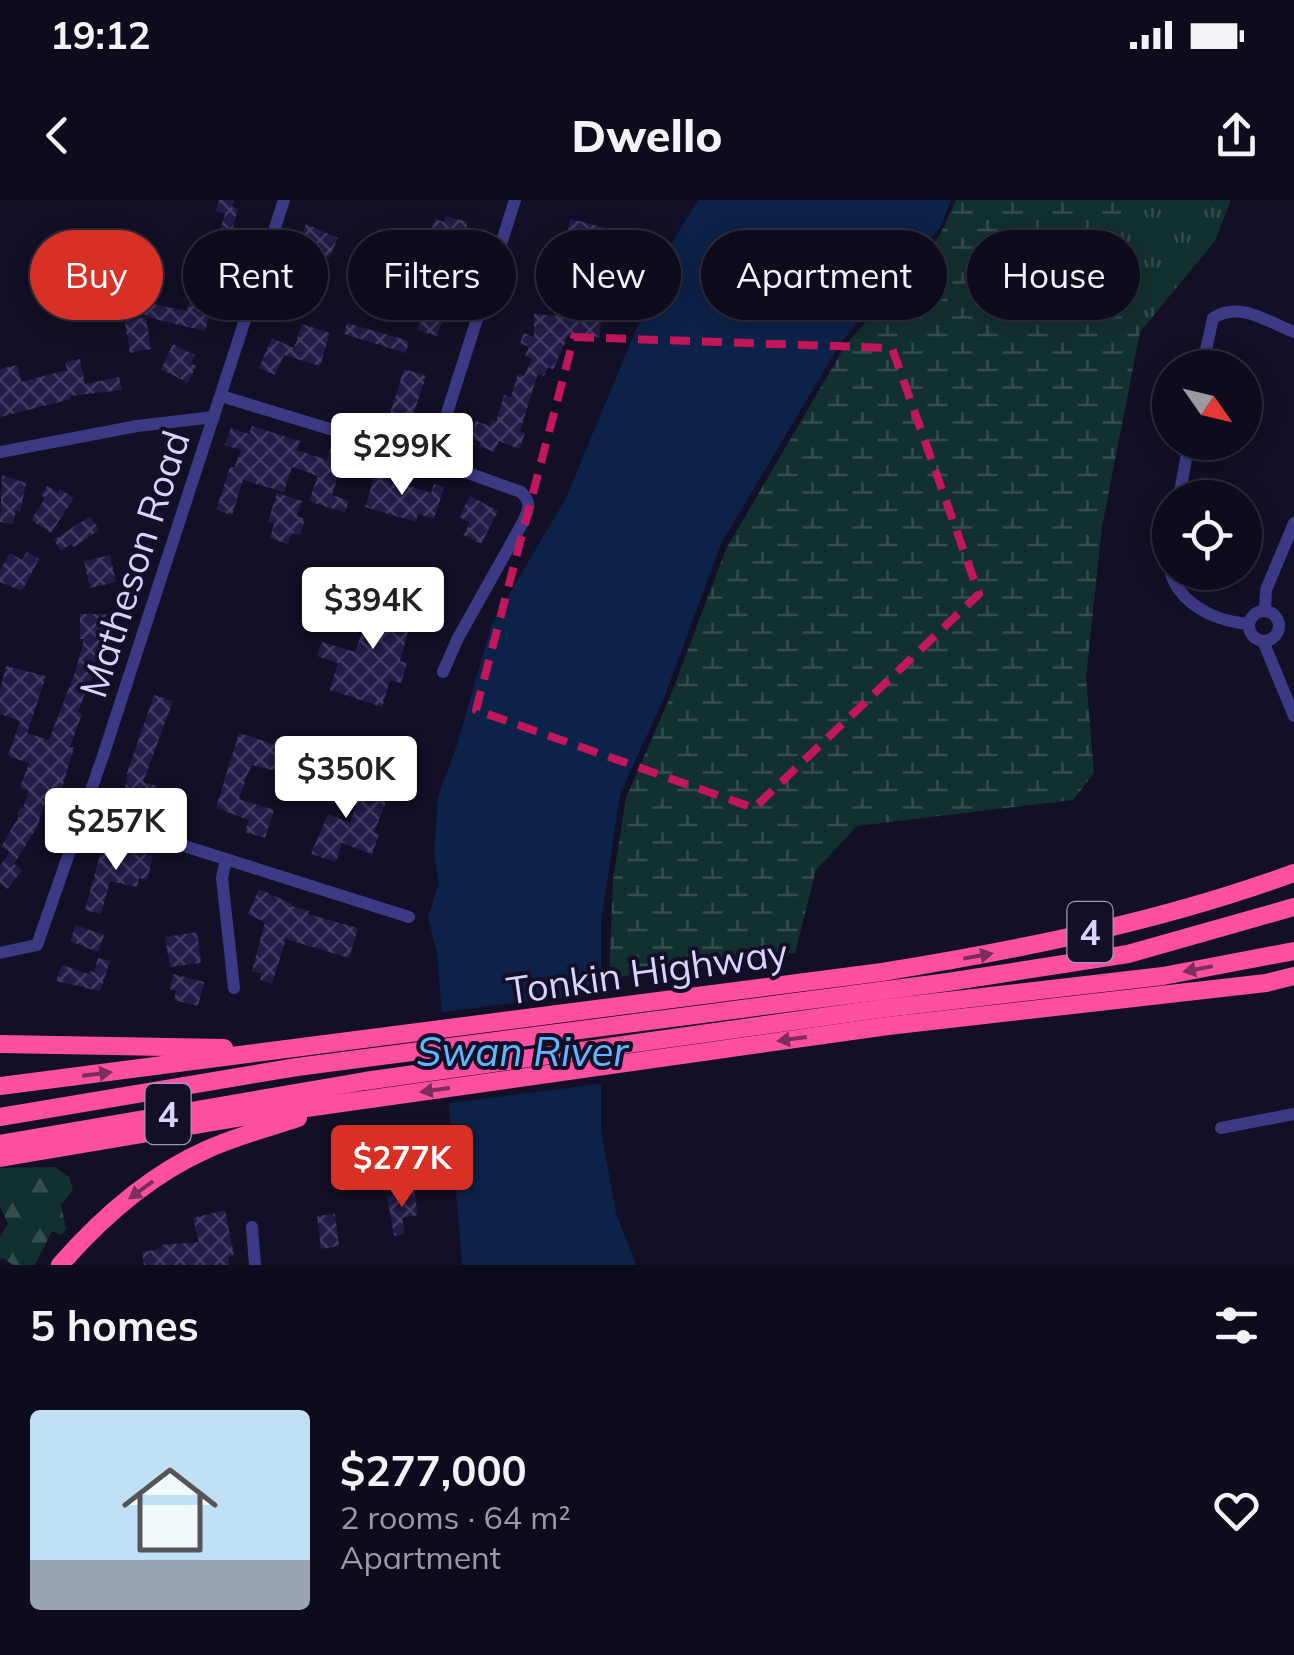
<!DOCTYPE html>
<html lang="en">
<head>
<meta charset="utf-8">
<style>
	body { margin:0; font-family:Mulish,sans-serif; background:#171425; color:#f1f3f6; height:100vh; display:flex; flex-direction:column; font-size:38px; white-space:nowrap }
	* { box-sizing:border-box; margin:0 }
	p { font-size:32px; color:#9b9ba3 }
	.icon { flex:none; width:55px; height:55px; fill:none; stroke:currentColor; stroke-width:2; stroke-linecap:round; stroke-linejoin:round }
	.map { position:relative; height:1065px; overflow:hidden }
	.side { display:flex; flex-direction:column; background:#0e0b1c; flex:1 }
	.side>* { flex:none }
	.hud { position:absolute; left:30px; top:30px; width:1235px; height:90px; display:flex; gap:20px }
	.needle { width:65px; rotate:124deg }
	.controls { position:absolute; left:1152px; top:150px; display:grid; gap:20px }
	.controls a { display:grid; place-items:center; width:110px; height:110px; border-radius:50%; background:#0e0b1c; box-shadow:0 5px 25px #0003,0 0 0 2px #2e2b3b; font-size:50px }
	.price { position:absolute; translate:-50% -85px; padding:0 22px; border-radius:10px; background:#fff; color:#222; font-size:32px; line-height:65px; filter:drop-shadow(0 2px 5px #0008) }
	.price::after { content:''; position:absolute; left:50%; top:60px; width:30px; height:22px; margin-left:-15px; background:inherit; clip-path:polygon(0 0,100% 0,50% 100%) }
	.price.current { background:#d93025; color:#fff }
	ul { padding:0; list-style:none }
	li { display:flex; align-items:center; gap:30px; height:250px; padding:0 30px }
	li span { display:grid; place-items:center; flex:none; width:280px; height:200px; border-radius:10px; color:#555 }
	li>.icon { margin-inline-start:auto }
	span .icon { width:120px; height:120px; fill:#fffc; stroke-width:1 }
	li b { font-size:42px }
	h2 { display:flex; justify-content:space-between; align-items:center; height:120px; padding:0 30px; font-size:42px }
	.tag { padding:0 35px; border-radius:45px; background:#0e0b1c; box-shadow:0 5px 25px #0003,0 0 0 2px #2e2b3b; font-size:35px; line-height:90px }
	.tag.current { background:#d93025; color:#fff }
	.status { display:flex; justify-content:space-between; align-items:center; height:70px; padding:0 50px; background:#0e0b1c; direction:ltr }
	.status svg { height:28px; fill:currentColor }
	header { display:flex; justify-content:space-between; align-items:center; height:130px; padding:0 30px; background:#0e0b1c; font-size:45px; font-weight:800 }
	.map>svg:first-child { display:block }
</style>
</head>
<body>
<div class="status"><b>19:12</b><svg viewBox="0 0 49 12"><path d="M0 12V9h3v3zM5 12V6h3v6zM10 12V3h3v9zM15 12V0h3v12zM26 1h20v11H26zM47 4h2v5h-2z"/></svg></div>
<header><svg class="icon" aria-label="back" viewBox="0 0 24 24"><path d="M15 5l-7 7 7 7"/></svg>Dwello<svg class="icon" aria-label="share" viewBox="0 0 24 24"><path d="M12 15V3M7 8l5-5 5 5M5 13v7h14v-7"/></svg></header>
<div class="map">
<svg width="1294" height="1065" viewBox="0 0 1294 1065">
	<defs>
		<pattern id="grass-tufts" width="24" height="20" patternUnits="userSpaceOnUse" patternTransform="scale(2.5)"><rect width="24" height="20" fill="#12302f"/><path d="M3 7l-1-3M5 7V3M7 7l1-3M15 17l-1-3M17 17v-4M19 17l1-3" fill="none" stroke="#344d4e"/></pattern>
		<pattern id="forest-firs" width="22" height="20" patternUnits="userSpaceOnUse" patternTransform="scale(2.5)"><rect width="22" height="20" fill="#12302f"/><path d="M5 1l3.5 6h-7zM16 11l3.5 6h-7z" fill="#344d4e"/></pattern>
		<pattern id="wetland-marsh" width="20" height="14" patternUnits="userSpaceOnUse" patternTransform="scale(2.5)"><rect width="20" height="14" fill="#12302f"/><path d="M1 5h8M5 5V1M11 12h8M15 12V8" fill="none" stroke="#344d4e"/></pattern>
		<pattern id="building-cross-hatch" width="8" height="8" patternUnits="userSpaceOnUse" patternTransform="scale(2.5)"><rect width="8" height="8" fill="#241b47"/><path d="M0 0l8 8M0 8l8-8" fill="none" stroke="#433b63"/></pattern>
	</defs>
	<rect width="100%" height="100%" fill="#130f26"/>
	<path fill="url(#grass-tufts)" d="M 1124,0 L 1231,0 L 1215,41 L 1140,132 L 1114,45 Z"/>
	<path fill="url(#forest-firs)" d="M 55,967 L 69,977 L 73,990 L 61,1005 L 66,1029 L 61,1035 L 52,1031 L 35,1065 L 13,1065 L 3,1058 L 0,1059 L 0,1037 L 8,1024 L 0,1006 L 0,968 Z"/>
	<path fill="url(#wetland-marsh)" d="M 956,0 L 1124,0 L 1114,45 L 1140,132 L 1102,327 L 1086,477 L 1094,573 L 1073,600 L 857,626 L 816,670 L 795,753 L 609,778 L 613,680 L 626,598 L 670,497 L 726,349 L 845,146 L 940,35 Z"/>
	<path fill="#0c2248" d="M 698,0 L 951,0 L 940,28 L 841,142 L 721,344 L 664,498 L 620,594 L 601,723 L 601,929 L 616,1013 L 636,1065 L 462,1065 L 437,753 L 428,717 L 439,683 L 434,655 L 438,597 L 458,542 L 492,423 L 565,300 L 661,70 L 666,52 Z"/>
	<path fill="#130f26" d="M 607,791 L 606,883 L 442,904 L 436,813 Z"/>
	<g fill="url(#building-cross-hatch)">
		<path d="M 219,0 L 234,0 L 232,7 L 238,9 L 230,39 L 235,41 L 227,57 L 205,131 L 146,117 L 151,149 L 130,153 L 125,122 L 149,116 L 112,106 L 118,83 L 107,79 L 110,68 L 155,82 L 148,103 L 187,111 L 194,87 L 184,84 L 192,60 L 201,63 L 213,32 L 219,34 L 225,14 L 216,11 Z"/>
		<path d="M 446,16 L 468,22 L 442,108 L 446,109 L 437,136 L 417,130 L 428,96 L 411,91 L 416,75 L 432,80 L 442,49 L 427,44 L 435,19 L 444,22 Z"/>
		<path d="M 571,19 L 614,30 L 605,60 L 588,98 L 540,79 L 552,48 L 562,52 Z"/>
		<path d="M 306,24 L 338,38 L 329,58 L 323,55 L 319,64 L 302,56 L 306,45 L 299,42 Z"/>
		<path d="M 564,113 L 601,117 L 600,137 L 568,136 L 553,170 L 548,167 L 544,176 L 538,173 L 520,231 L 525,233 L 519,249 L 499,241 L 494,252 L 479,246 L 481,242 L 469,238 L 476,221 L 490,226 L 492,220 L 496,222 L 504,195 L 511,197 L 518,174 L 524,176 L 532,159 L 525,156 L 529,147 L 520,143 L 524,133 L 534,137 L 534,114 L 564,116 Z"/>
		<path d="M 347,123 L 409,141 L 406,153 L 344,134 Z"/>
		<path d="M 302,124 L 330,133 L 320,166 L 284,155 L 275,175 L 259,168 L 272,138 L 294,148 Z"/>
		<path d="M 173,144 L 195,155 L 191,163 L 196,166 L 188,183 L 161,169 Z"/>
		<path d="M 80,159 L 85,184 L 119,177 L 122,190 L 70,196 L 71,199 L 0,217 L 0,169 L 18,165 L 21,182 L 67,170 L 65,162 Z"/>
		<path d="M 404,169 L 426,176 L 411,221 L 390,214 Z"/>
		<path d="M 252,226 L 300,241 L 297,250 L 327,260 L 330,248 L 345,252 L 332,295 L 349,301 L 345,313 L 309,301 L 318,276 L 292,267 L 284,292 L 243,280 L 232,315 L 216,310 L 230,267 L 234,268 L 241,250 L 225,245 L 231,228 L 249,234 Z"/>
		<path d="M 377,269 L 402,277 L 400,283 L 431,293 L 434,284 L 444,287 L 434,319 L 418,314 L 416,322 L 365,307 Z"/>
		<path d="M 2,275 L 26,283 L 20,313 L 16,310 L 13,324 L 0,322 Z"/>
		<path d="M 47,286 L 58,293 L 60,289 L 74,298 L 51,333 L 31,320 L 45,298 L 41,295 Z"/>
		<path d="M 277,293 L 302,301 L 297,316 L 305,319 L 300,335 L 292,333 L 288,344 L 270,338 L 274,324 L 268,322 Z"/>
		<path d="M 470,296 L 498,311 L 481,344 L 463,335 L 470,323 L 459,317 Z"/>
		<path d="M 90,316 L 99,330 L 74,347 L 71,344 L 61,351 L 54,340 Z"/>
		<path d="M 27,352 L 39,359 L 22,391 L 0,382 L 0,370 L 10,353 L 22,360 Z"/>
		<path d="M 110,355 L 116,382 L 90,388 L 84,361 Z"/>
		<path d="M 382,386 L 403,393 L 400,402 L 415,407 L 400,461 L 407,463 L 401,483 L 390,480 L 382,507 L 330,490 L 338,463 L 317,456 L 322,442 L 355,452 L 362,432 L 346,427 L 350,415 L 378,424 L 384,406 L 376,404 Z"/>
		<path d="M 80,414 L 106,414 L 106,439 L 101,439 L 91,483 L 95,485 L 91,493 L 86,491 L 78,512 L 82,514 L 70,547 L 74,548 L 58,601 L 47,597 L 37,627 L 14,664 L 22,670 L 8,689 L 0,683 L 0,666 L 10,652 L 1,647 L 19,616 L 17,615 L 20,607 L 23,608 L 29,591 L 20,588 L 29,563 L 8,556 L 20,521 L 0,514 L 0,490 L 6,466 L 46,476 L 27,533 L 49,540 L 76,470 L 84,439 L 80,439 Z"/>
		<path d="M 154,495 L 173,501 L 143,582 L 157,586 L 152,607 L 134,603 L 137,594 L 125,590 L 127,573 Z"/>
		<path d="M 239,533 L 274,544 L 275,539 L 300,546 L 293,575 L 252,565 L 248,573 L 239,599 L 274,610 L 265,638 L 245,632 L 249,620 L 216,608 Z"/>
		<path d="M 308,576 L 386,602 L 374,632 L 379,634 L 372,654 L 342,643 L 336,662 L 311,654 L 328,614 L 350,623 L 356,605 L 315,589 L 312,598 L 301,594 Z"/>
		<path d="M 103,644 L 153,656 L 147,680 L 139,678 L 137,687 L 110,681 L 101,714 L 85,710 Z"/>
		<path d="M 259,689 L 292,704 L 291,706 L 309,711 L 308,714 L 358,728 L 349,758 L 286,739 L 272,784 L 260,780 L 262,774 L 252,771 L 265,722 L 248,714 Z"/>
		<path d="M 76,725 L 104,735 L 98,752 L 70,741 Z"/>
		<path d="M 197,732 L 201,763 L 170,767 L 165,737 Z"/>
		<path d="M 98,758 L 110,761 L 100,791 L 56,781 L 62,765 L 89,774 L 90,771 L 94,772 Z"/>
		<path d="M 173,774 L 204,782 L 198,806 L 174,800 L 176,791 L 170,789 Z"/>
		<path d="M 414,991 L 418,1015 L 402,1018 L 405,1034 L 394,1036 L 387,996 Z"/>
		<path d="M 225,1010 L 234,1055 L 228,1057 L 230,1065 L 144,1065 L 142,1052 L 161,1049 L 161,1045 L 199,1042 L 193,1018 Z"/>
		<path d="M 335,1014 L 339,1046 L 321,1049 L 317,1016 Z"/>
	</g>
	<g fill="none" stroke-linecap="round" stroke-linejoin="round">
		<g stroke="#3d3a85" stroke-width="12">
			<path d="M 1202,168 L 1213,118 C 1240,101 1266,121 1294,132"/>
			<path d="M 221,196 L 432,260 L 521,292 C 532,303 529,309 523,322 L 458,438 L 443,472"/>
			<path d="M 0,252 L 137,226 L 214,217"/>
			<path d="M 432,260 L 515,0"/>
			<path d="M 1179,298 L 1189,242"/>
			<path d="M 1170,348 C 1162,395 1208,421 1249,424"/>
			<path d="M 1265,411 L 1266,390 L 1294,323"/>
			<circle cx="1264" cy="426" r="15"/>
			<path d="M 1263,441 L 1294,516"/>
			<path d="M 83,614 L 409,717"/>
			<path d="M 226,659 L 222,678 L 234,788"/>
			<path d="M 0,753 L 37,745 L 103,556 L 284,0"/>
			<path d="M 1221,928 L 1294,914"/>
			<path d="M 252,1027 L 255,1065"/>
		</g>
		<g stroke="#ff4fa3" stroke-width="18">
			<path d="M 0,844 L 224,848"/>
			<path d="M 0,886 L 882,772 C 1022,749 1160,722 1294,673"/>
			<path d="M 0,917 L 297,867 L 948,782 L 1128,754 L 1294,707"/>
			<path d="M 0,944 L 365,881 L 886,808 L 1163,776 L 1294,751"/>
			<path d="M 0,958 L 243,917 L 888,826 L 1266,783 L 1294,776"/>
			<path d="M 60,1065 C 101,1018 151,974 208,949 C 237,936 268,928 298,918"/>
		</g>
	</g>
	<defs><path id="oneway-solid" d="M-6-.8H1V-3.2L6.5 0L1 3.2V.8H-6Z" transform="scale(2.5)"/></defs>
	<g fill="#7d2c5e">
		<use href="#oneway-solid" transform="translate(978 756) rotate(-10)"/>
		<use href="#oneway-solid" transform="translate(1198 769) rotate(169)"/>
		<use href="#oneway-solid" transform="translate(792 839) rotate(172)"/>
		<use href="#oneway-solid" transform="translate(97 874) rotate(-7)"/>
		<use href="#oneway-solid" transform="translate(435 890) rotate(172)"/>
		<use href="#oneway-solid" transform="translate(141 990) rotate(144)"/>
	</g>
	<path fill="none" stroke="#c2185b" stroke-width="8" stroke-dasharray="20 12" stroke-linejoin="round" d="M 574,137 L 892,148 L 979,394 L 754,608 L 476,510 Z"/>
	<g text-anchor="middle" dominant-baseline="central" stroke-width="8" stroke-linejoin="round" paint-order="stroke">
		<g fill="#130f26" stroke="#9e99be" stroke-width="2.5">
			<rect x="1067.5" y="702" width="45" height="60" rx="8"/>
			<rect x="145.5" y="884" width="45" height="60" rx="8"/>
		</g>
		<g font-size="35" font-weight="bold" fill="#d9d4ff">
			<text x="1090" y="732">4</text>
			<text x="168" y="914">4</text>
		</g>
		<g font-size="38" fill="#d9d4ff" stroke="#130f26">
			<text transform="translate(134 364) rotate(-72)">Matheson Road</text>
			<text transform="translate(647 771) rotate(-8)">Tonkin Highway</text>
		</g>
		<g font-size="40" font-style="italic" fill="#62b6ff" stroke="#130f26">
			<text x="522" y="851">Swan River</text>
		</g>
	</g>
</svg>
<div class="controls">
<a><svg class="needle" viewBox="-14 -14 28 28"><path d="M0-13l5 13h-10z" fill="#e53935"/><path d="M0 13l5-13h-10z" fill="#9b9ba3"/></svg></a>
<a><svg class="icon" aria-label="locate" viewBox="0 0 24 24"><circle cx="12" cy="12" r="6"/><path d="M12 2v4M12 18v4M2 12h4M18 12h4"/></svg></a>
</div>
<b class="price" style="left:402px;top:298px">$299K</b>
<b class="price" style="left:373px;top:452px">$394K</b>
<b class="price" style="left:346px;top:621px">$350K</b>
<b class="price" style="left:116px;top:673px">$257K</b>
<b class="price current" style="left:402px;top:1010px">$277K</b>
<div class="hud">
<a class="tag current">Buy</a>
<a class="tag">Rent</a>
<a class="tag">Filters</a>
<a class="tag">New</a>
<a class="tag">Apartment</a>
<a class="tag">House</a>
</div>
</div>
<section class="side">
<h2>5 homes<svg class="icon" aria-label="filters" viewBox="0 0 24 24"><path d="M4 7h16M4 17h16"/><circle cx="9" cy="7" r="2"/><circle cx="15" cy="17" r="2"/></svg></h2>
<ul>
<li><span style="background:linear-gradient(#bfe0f5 75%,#9aa5b1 0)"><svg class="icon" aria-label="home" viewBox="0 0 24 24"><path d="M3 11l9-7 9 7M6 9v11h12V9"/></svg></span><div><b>$277,000</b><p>2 rooms · 64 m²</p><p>Apartment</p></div><svg class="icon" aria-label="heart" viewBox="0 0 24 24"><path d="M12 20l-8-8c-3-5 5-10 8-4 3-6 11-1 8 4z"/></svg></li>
</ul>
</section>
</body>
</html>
